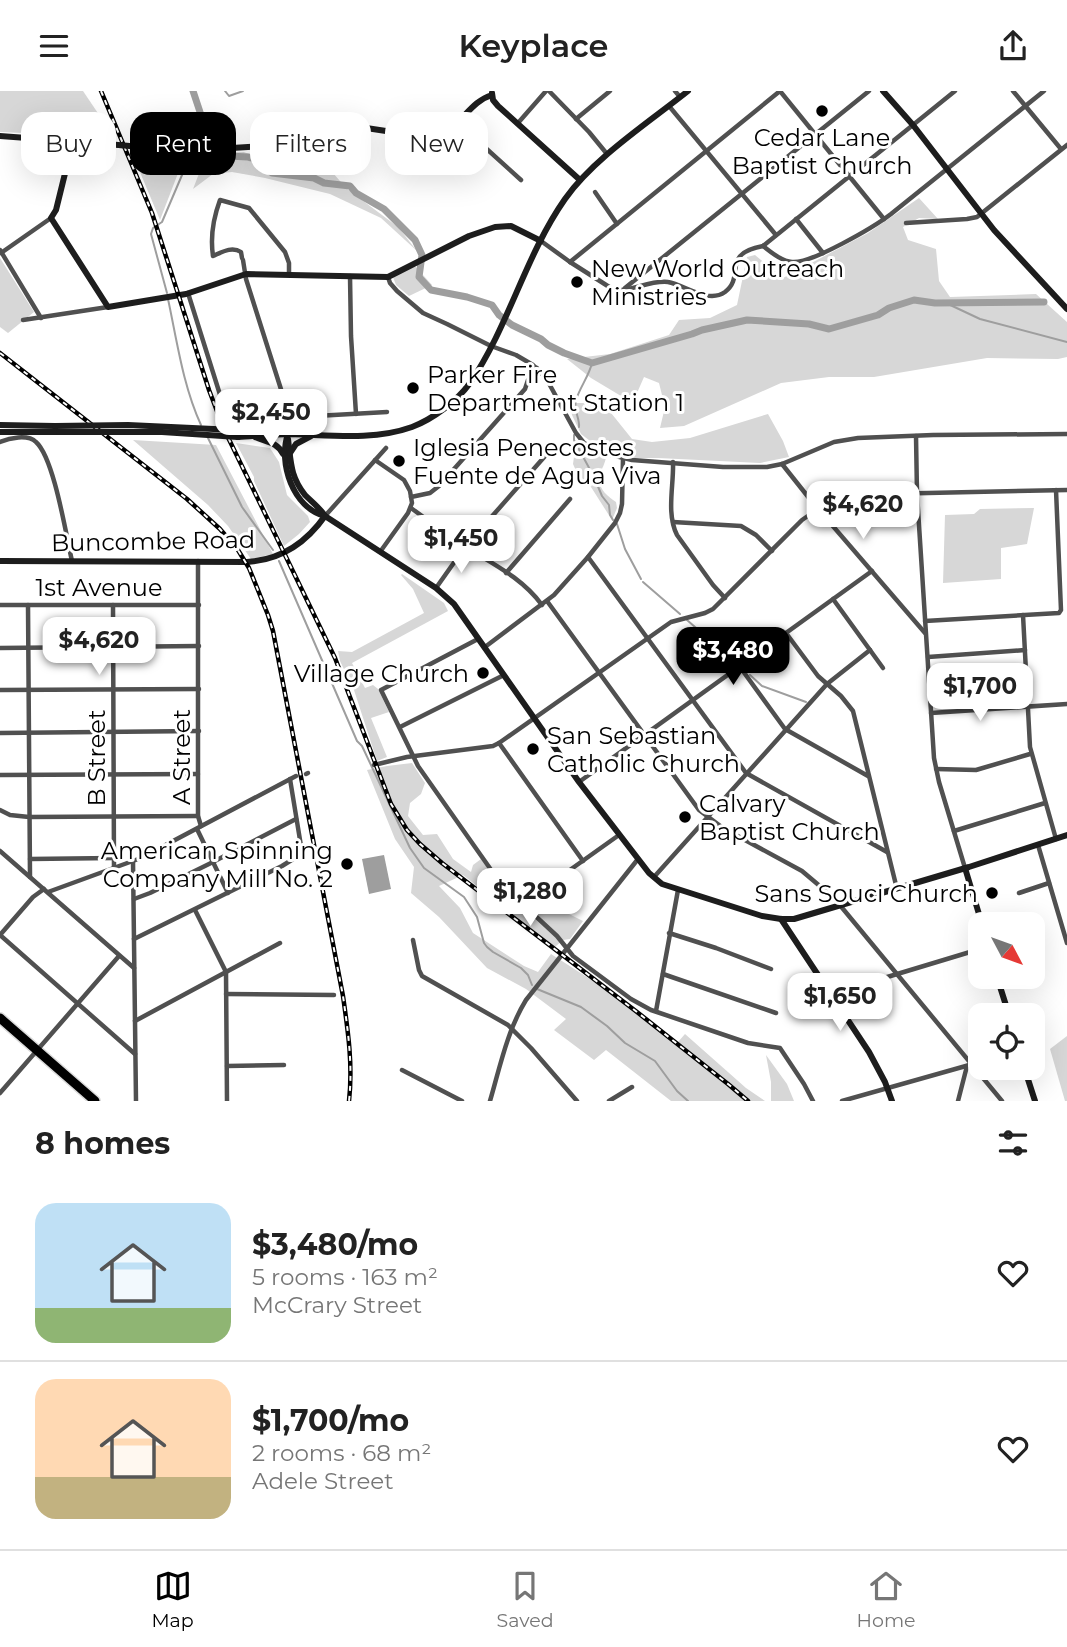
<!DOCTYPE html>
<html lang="en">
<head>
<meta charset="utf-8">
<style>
	body { margin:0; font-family:Montserrat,sans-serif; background:#f2f2f2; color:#222; height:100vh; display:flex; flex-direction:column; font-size:26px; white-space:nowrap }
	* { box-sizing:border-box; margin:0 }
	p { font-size:23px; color:#767676 }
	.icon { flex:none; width:38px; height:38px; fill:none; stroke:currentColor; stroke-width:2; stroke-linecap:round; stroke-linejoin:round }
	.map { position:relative; height:1010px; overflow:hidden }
	.side { display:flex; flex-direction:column; background:#fff; flex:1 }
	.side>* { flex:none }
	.guide { position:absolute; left:21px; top:21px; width:700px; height:63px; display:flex; gap:14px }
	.needle { width:46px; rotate:131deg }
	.fabs { position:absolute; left:968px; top:821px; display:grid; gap:14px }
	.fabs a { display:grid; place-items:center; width:77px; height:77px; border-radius:14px; background:#fff; box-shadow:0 7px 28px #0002; font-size:35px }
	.price { position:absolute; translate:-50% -60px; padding:0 16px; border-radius:14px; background:#fff; color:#222; font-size:23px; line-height:46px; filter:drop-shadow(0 2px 4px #0008) }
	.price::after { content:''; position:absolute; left:50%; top:42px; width:21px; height:16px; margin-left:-10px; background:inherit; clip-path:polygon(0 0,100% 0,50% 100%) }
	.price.active { background:#000; color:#fff }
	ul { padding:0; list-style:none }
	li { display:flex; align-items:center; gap:21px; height:175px; padding:0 35px }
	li+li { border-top:2px solid #e0e0e0 }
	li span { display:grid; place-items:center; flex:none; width:196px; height:140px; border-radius:21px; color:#555 }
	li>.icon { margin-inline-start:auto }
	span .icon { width:84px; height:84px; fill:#fffc; stroke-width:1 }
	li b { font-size:30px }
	h2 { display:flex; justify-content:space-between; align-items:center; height:84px; padding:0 35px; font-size:30px }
	.tag { padding:0 24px; border-radius:21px; background:#fff; box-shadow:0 7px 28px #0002; font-size:24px; line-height:63px }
	.tag.active { background:#000; color:#fff }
	header { display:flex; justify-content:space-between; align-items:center; height:91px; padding:0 35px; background:#fff; font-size:32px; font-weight:600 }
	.menu { display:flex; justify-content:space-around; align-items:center; height:98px; border-top:2px solid #e0e0e0; background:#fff; font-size:19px; color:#767676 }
	.menu a { display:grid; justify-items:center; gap:4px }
	.menu .active { color:#000 }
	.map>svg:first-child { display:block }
</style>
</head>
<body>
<header><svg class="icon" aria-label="menu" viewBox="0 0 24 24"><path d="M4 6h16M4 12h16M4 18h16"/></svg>Keyplace<svg class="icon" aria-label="share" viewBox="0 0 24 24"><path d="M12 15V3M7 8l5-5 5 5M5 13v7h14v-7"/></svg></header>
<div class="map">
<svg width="1067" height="1010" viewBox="0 0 1067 1010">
	<rect width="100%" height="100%" fill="#fff"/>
	<g fill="#d7d7d7">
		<path d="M 0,0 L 83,0 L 114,46 L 0,41 Z"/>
		<path d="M 300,59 L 320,67 L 346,97 L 398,136 L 417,160 L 381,127 L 330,103 L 265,87 L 232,81 L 213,83 L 193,98 L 205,67 L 216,62 L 244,61 L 264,69 Z"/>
		<path d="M 132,62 L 185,64 L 160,129 Z"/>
		<path d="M 919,107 L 938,128 L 919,127 L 903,136 L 908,149 L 936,158 L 939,190 L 950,206 L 1036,203 L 1067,231 L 1067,266 L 1058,268 L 987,267 L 874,286 L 829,286 L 781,292 L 684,335 L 660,337 L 665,316 L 659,292 L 644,286 L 637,302 L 631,311 L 591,287 L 567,268 L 610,263 L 669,244 L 679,229 L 710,227 L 737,214 L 747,166 L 755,164 L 783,187 L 868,142 Z"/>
		<path d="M 0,167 L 34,221 L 8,242 L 0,236 Z"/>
		<path d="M 414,174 L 432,194 L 409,205 L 396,194 L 393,186 Z"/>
		<path d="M 570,312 L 603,312 L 632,348 L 652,351 L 690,347 L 768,323 L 783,350 L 789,366 L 760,372 L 658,367 L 623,367 L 598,356 L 581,343 L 572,324 Z"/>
		<path d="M 133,349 L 216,354 L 273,463 L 251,468 L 228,435 L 208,414 Z"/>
		<path d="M 576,351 L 606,366 C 605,373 602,377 600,383 C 596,396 607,405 616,411 L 617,417 L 612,429 L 591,396 L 577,382 L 573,373 Z"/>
		<path d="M 236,352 L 270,357 L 279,371 L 287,404 L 308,425 L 310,431 L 299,443 L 284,455 L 254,390 L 254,386 Z"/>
		<path d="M 1034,417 L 1027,453 L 1001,457 L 1001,488 L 943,492 L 945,424 L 974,423 L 980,418 Z"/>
		<path d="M 402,483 L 444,512 L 448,520 L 352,572 L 365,597 L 373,594 L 378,598 L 389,621 L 371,627 L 387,666 L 377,670 L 354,599 L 340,570 L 338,560 L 352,561 L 424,522 L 413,498 L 401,484 Z"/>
		<path d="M 412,672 L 425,692 L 421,703 L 410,712 L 408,725 L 423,744 L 437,743 L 453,768 L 471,781 L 473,774 L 481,768 C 503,798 503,811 544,802 L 554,811 L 569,801 L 580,812 L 569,823 L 583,830 L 570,848 L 563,849 L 555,856 L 463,784 L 439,795 L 460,817 L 473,842 L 524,875 L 538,881 L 551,863 L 632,915 L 678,951 L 685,943 L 746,997 L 765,1010 L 671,1010 L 606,959 L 594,969 L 554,939 L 566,928 L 526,898 L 487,877 L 439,826 L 411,802 L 414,776 L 395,748 L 367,679 L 387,675 Z"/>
		<path d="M 1067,945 L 1067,1010 L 1065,1010 L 1050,958 Z"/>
		<path d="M 766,964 L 787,993 L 794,1010 L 771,1010 L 771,991 Z"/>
	</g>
	<path fill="#9e9e9e" d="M 384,764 L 391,798 L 369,803 L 362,768 Z"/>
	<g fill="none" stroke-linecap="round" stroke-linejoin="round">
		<g stroke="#9e9e9e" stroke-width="2">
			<path d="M 225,0 L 229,5 L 243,0"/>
			<path d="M 192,53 L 202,38"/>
			<path d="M 167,202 L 151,143 L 153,137 L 162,131 L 185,77 L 189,63"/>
			<path d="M 168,208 C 177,250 183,295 201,334"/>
			<path d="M 946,212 L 980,228 L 1067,251"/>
			<path d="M 579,336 C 580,327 573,319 576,309 C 580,296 589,285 592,272"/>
			<path d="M 574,344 L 574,349 L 594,386 L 602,405 L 609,414 L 610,424 L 613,429"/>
			<path d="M 207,345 L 242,416 L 273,459"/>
			<path d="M 617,433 L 625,458 L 641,488"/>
			<path d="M 279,470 L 357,650 L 362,655 L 410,757 L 424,777 L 464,806 L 477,826 L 484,852 L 487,856 L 493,861 L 521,877 L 528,884 L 532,894"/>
			<path d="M 643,491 L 680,523"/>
			<path d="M 687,529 L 720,558"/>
			<path d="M 732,569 L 737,574"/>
			<path d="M 750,584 L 762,595 L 806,611"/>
			<path d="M 537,898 L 581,916 L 607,935 L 625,952 L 655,970 L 677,1000 L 688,1010"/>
		</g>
		<path stroke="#9e9e9e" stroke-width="7" d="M 193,0 L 200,21 L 202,38 L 213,53 L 216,64 L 219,66 L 228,65 L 248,66 L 259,69 L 272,82 L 314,87 L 324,92 L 350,95 L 356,102 L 384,118 L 415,149 L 422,164 L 419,186 L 431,199 L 467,206 L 492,214 L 499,224 L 512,234 L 541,248 L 548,254 L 564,262 L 592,272 L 692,243 L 702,239 L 747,229 L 809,233 L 829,238 L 878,224 L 889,217 L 914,209 L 935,212 L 1044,211"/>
		<defs>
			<path id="highway" d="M 0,927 L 95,1010"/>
		</defs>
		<use href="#highway" stroke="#dbdbdb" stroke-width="12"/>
		<g stroke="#505050" stroke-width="4.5">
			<path d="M 549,0 L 589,41 L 607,63"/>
			<path d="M 675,0 L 680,6"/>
			<path d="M 780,0 L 884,128"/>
			<path d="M 1013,0 L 1061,58"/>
			<path d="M 669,15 L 776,144"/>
			<path d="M 576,28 L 610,0"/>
			<path d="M 458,32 L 521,89"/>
			<path d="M 518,32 L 546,0"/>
			<path d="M 595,101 L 617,133"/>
			<path d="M 796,128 L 823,162"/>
			<path d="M 906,132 L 967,128 L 977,126 L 1067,54"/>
			<path d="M 541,150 L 570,171 L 614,199 C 631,201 649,189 668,191 C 685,194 708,213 725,201 C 746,185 720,163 763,155 L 955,0"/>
			<path d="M 763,155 C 771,161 781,170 792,171 C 811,173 874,136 891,123 L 1044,0"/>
			<path d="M 0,159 L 41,227"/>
			<path d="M 1,162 L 51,127"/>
			<path d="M 242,167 L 241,161 C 232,155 222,161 213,165 C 210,145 213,128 220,109 L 249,117 L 285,161 L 289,172 L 289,183"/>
			<path d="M 243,169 L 246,188 L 286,314 L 288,343"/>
			<path d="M 570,171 L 780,0"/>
			<path d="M 350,185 L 351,245 L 356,323"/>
			<path d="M 388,186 L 390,192 L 397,200 L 423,222 L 447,233 L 491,255 L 516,264 L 533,274 L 546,287 L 576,342 L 584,352 L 603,362 L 632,369 L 723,376 L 767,376 L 782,373 L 834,351 L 858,347 L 933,344 L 1067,343"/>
			<path d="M 625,197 L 869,0"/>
			<path d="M 188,202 L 222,310 L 232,332 L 277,327"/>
			<path d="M 23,229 L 108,216"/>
			<path d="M 298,326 L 387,321"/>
			<path d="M 916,345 L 917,403 L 934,667 L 939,691 L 965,777"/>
			<path d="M 0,351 C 9,347 28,343 36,351 C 54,367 66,444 72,470"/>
			<path d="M 375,369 L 404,389 L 410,400 L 412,412 L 408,422 L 380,461"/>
			<path d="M 673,371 C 674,394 666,422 677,444 L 713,494 L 725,507"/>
			<path d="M 782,373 L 813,412 L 925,542"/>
			<path d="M 411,406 L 430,402 L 439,395 L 525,298 L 528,289 L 537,277"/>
			<path d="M 411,417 C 430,431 449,445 469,458 C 495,474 523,488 542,514"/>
			<path d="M 325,425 L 386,357"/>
			<path d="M 673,431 L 741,435 L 756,444 L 772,460"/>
			<path d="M 588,466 L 746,682 L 887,761"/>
			<path d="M 198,470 L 198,725 L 201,735"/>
			<path d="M 506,482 L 570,408"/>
			<path d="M 436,497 L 465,456 L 546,364"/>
			<path d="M 833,508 L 883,577"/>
			<path d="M 547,510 L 699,719 L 723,737 L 802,780 L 834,807 L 1002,1010"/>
			<path d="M 0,514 L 199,514"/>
			<path d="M 28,514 L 30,786"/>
			<path d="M 113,514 L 114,778"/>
			<path d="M 1023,524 L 1030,656 L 1056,748"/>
			<path d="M 925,530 L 1059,522 L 1061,519 L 1056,399"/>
			<path d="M 786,542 L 818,585 L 841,605 L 853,620 L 897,798"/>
			<path d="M 478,548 L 381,599 L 418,675 L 501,793 L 557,845 L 573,865 L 631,908 L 651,919 L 748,952 L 780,957 L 804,993 L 813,1010"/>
			<path d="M 485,556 L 554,504 L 588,466 L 615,432 L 620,422 L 622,413 L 623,367"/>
			<path d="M 0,557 L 199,555"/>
			<path d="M 928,566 L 1025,559"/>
			<path d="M 740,576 L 785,638 L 868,685"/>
			<path d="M 0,599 L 199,598"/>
			<path d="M 931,622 L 1067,613"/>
			<path d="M 400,636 L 504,584"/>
			<path d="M 0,642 L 199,640"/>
			<path d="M 499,652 L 583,770"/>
			<path d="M 374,674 L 407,666 L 493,655 L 499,652 L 671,531 L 705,522 L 713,518 L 802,429 L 815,420 L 822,419 L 850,406 L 883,403 L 1067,399"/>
			<path d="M 936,678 L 976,679 L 1030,663"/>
			<path d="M 306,683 L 308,682"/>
			<path d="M 0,684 L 198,683"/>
			<path d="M 579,691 L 872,480"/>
			<path d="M 0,719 L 10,724 L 29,726 L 198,725"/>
			<path d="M 197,738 L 228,802"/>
			<path d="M 954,740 L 1045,712"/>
			<path d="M 1038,754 L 1067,852"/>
			<path d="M 0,760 L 134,877"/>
			<path d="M 30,768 L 114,767"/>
			<path d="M 133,770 L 136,1010"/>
			<path d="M 654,786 L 827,593 L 870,559"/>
			<path d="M 48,801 L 141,767 L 296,685"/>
			<path d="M 510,801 L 527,803 L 539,801 L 619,744"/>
			<path d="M 1019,802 L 1049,792"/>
			<path d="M 134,808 L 150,802 L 209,773 L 296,728"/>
			<path d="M 195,819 L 226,881 L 227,1010"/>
			<path d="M 669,842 L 716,857 L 771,878"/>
			<path d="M 0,844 L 135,963"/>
			<path d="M 0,844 L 33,806 L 44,798"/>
			<path d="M 134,848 L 282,775 L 298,765 L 301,755 L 290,688"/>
			<path d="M 413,849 L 419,879 L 422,885 L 508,934 L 531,957 L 577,1010"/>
			<path d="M 663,883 L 776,922"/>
			<path d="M 226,903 L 334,904"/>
			<path d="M 831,903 L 980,858"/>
			<path d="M 656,920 L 678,799"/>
			<path d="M 135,930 L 280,852"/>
			<path d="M 227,975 L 284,974"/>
			<path d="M 402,979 L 462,1010"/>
			<path d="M 0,1002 L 119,865"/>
			<path d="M 490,1010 C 500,976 507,940 526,909 L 638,768"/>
			<path d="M 609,1010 L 632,996"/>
			<path d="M 842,1010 L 980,971"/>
			<path d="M 958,1010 L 967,975"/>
		</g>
		<g stroke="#1d1d1d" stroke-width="6">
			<path d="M 883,0 L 913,34 L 994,139 L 1067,218"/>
			<path d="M 492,2 L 493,9 L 498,15 L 580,89"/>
			<path d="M 0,45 L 107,53"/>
			<path d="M 73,50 L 56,119 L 51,127 L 108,216 L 186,203 L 246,183 L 388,186 L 469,145 L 495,136 L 511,135 L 541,150"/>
			<path d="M 141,56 L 200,59 L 279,54 L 334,38 L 353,35 L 419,45 C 460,48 463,13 492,4"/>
			<path d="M 0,334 L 55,335"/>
			<path d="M 235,339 L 279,341"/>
			<path d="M 0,341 L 59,341"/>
			<path d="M 288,343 C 278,372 293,417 325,425 L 436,497 L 454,513 L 579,691 L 649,782 L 662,793 L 762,825 L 781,828 L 794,828 L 969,776 L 1067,744"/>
			<path d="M 238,346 C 255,345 273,343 291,343 C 330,344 373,350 412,336 C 433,328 457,310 470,292 C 509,235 525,165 565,108 C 594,67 648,32 688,0"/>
			<path d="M 255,346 C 267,351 277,351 283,363"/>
			<path d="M 288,348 C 291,371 290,385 305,404 C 312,411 320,417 325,425"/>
			<path d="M 290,362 L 296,353 L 311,345"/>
			<path d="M 0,470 L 247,471 C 280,469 306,452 325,425"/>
			<path d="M 965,777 L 982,833"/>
			<path d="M 781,828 L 869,961 L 885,991 L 892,1010"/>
			<path d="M 997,886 L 1009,924"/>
			<path d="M 1024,976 L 1035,1010"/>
		</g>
		<use href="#highway" stroke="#000" stroke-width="9"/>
		<defs>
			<g id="rail">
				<path d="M 101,0 L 152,122 L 209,299 L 223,336 L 335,567 L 391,713 L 407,739 L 420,753 L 442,772 L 637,921 L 728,993 L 748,1010"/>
				<path d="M 0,262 L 187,408 L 220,438 L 238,459 L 249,477 L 268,524 L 273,540 L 343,905 C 348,940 353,974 349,1010"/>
			</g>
		</defs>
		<use href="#rail" stroke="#000" stroke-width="4.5"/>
		<use href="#rail" stroke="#fff" stroke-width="2" stroke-dasharray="5" stroke-linecap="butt"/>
		<g stroke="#1d1d1d" stroke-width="6">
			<path d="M 107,53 L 141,56"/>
			<path d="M 55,335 L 128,334 L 235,339"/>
			<path d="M 59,341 L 162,341 L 238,346"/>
		</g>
	</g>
	<g fill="#000" stroke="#fff" stroke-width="2.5">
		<circle cx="822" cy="20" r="7"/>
		<circle cx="577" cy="191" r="7"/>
		<circle cx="413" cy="297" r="7"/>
		<circle cx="399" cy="370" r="7"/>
		<circle cx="483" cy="582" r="7"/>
		<circle cx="533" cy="658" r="7"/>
		<circle cx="685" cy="726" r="7"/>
		<circle cx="347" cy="773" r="7"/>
		<circle cx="992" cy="802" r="7"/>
	</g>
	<g text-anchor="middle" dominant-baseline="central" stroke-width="6" stroke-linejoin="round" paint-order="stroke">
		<g font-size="24" fill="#000" stroke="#fff" text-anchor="start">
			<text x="822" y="46" text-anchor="middle">Cedar Lane<tspan x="822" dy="28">Baptist Church</tspan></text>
			<text x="591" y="177">New World Outreach<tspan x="591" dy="28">Ministries</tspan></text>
			<text x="427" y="283">Parker Fire<tspan x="427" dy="28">Department Station 1</tspan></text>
			<text x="413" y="356">Iglesia Penecostes<tspan x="413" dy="28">Fuente de Agua Viva</tspan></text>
			<text x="469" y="582" text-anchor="end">Village Church</text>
			<text x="547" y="644">San Sebastian<tspan x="547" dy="28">Catholic Church</tspan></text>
			<text x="699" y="712">Calvary<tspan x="699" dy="28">Baptist Church</tspan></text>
			<text x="333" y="759" text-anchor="end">American Spinning<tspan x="333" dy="28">Company Mill No. 2</tspan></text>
			<text x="978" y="802" text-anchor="end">Sans Souci Church</text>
		</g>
		<g font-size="24" fill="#000" stroke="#fff">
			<text transform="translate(153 450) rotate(-1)">Buncombe Road</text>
			<text x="99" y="496">1st Avenue</text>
			<text transform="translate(181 666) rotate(-90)">A Street</text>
			<text transform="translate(96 667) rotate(-90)">B Street</text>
		</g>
	</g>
</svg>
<div class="fabs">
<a><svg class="needle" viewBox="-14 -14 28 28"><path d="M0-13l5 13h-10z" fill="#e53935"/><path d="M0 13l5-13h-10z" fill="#767676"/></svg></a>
<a><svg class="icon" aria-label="locate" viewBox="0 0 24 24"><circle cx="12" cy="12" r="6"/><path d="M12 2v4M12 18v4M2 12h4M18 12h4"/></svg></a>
</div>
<b class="price" style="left:271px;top:358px">$2,450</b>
<b class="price" style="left:863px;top:450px">$4,620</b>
<b class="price" style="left:461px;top:484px">$1,450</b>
<b class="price" style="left:99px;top:586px">$4,620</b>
<b class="price active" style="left:733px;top:596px">$3,480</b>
<b class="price" style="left:980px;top:632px">$1,700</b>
<b class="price" style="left:530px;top:837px">$1,280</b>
<b class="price" style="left:840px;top:942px">$1,650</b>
<div class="guide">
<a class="tag">Buy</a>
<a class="tag active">Rent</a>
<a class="tag">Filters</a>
<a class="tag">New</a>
</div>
</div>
<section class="side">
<h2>8 homes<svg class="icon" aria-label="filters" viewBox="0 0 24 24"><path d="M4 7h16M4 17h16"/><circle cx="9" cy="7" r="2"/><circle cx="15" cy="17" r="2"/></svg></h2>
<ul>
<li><span style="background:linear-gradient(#bfe0f5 75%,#8fb573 0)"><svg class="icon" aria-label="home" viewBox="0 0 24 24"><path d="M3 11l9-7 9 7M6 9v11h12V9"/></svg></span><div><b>$3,480/mo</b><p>5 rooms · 163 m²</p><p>McCrary Street</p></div><svg class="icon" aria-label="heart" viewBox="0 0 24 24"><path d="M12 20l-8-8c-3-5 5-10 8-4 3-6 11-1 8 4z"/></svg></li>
<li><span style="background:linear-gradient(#ffd9b3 70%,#c2b280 0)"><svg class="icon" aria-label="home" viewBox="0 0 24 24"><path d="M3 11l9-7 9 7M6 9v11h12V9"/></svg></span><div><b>$1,700/mo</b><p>2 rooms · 68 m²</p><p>Adele Street</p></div><svg class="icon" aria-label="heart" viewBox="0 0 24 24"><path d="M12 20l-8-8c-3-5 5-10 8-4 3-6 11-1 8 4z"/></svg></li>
</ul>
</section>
<nav class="menu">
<a class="active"><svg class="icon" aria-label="map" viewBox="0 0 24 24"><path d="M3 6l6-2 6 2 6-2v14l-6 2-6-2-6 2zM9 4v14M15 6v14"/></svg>Map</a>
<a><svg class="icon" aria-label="saved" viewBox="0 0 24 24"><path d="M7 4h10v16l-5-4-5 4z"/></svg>Saved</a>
<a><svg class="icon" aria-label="home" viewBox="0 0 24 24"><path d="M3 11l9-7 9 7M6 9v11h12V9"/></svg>Home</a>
</nav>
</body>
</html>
